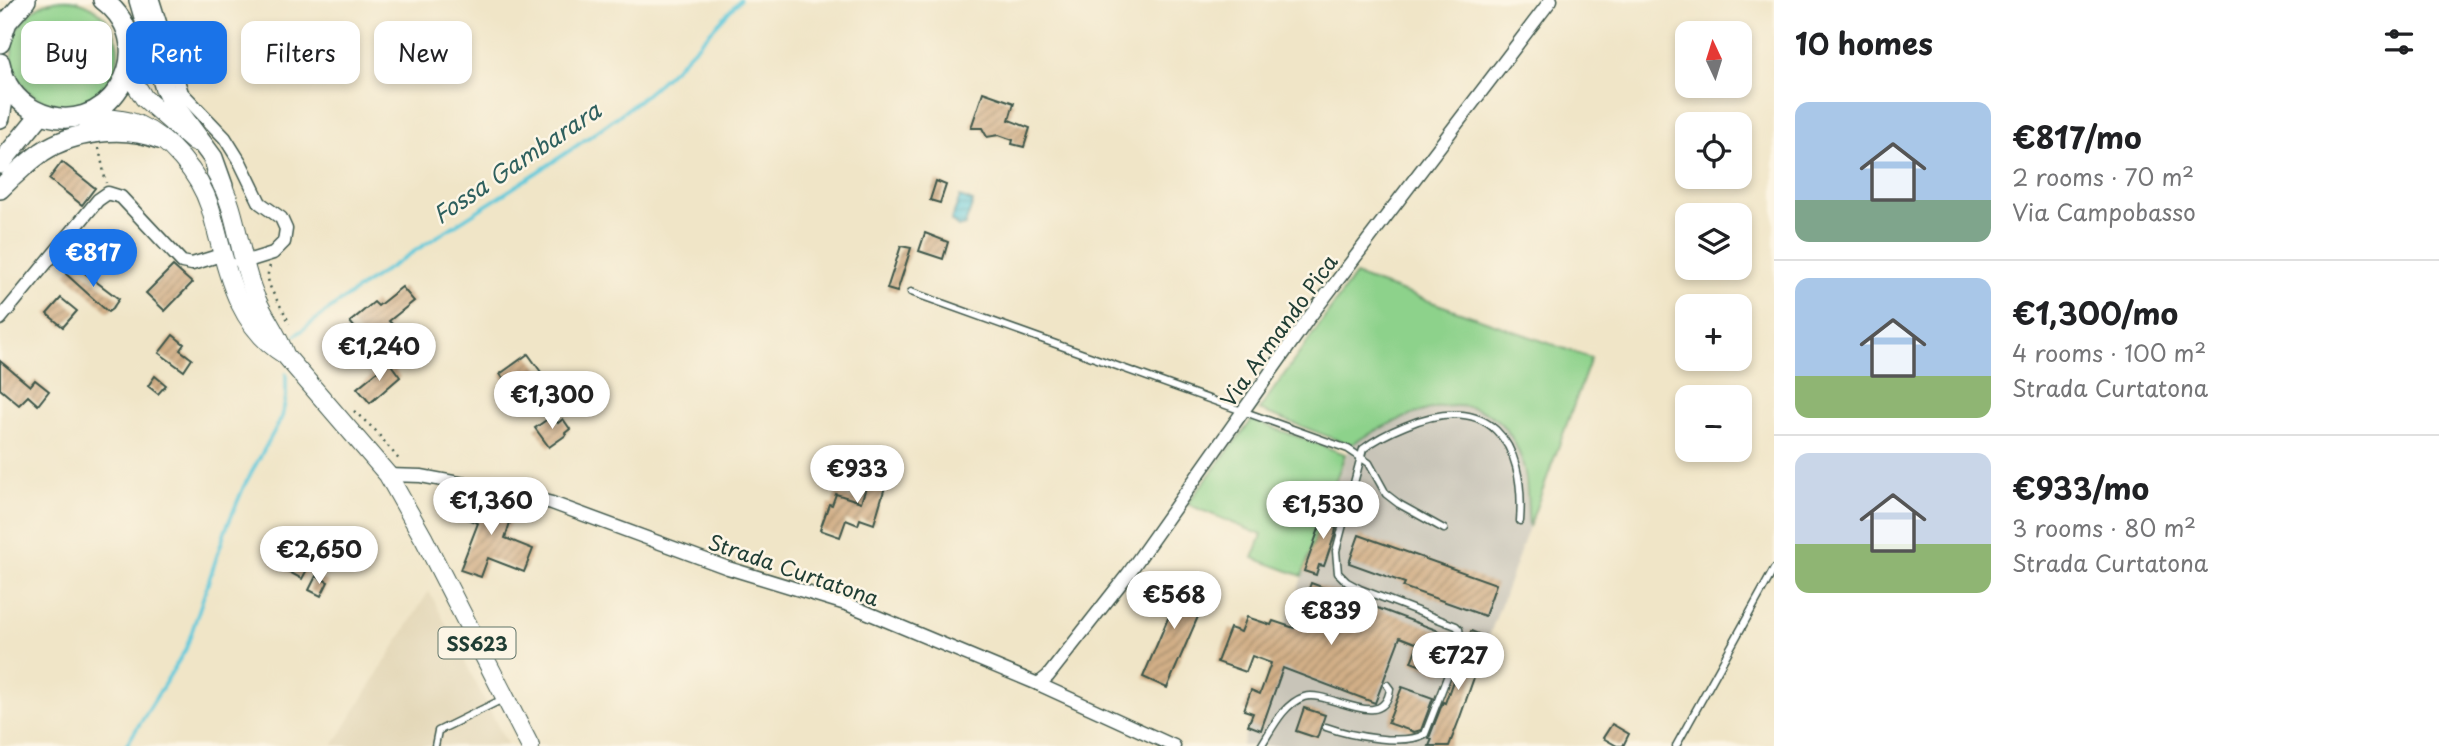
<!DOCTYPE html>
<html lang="en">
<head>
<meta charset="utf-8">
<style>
	body { margin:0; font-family:"Playpen Sans",sans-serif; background:#f2f2f2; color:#202124; height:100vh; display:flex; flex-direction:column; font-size:26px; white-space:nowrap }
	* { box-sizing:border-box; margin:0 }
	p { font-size:23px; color:#757577 }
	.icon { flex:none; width:38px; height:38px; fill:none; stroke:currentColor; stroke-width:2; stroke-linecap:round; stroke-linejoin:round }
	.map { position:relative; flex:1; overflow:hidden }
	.details { display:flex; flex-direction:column; background:#fff; width:665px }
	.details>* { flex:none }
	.hud { position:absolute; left:21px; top:21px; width:665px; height:63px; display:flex; gap:14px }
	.needle { width:46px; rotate:356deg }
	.tools { position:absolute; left:1675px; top:21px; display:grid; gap:14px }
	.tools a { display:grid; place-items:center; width:77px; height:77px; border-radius:14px; background:#fff; box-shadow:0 4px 10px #0003; font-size:35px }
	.price { position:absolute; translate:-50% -60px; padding:0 16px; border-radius:24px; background:#fff; color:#222; font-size:23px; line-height:46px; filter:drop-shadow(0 2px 4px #0008) }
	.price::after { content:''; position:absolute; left:50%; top:42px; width:21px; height:16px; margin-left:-10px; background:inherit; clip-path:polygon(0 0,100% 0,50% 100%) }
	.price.current { background:#1a73e8; color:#fff }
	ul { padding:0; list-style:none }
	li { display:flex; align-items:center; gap:21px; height:175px; padding:0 21px }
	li+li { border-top:2px solid #e0e0e0 }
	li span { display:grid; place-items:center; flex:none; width:196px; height:140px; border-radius:14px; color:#555 }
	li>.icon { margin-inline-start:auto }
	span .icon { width:84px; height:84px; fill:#fffc; stroke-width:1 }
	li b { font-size:30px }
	h2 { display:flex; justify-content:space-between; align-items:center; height:84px; padding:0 21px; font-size:30px }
	.pill { padding:0 24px; border-radius:14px; background:#fff; box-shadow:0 4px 10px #0003; font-size:24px; line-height:63px }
	.pill.current { background:#1a73e8; color:#fff }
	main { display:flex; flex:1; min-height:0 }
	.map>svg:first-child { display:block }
</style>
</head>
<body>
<main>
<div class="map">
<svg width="1774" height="746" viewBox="0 0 1774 746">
	<defs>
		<pattern id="water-rules" width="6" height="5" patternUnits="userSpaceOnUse" patternTransform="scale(1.75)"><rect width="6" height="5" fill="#5fc9db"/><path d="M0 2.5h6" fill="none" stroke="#4ea4b2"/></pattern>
		<pattern id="building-hatch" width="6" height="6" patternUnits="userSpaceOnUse" patternTransform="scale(1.75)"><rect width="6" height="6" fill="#d2af87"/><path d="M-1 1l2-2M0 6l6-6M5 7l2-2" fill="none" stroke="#aa906f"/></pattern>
	</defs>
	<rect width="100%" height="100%" fill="#fcf5e5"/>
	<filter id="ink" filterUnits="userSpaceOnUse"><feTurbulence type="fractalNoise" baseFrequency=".0143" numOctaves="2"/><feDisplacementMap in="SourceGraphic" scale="14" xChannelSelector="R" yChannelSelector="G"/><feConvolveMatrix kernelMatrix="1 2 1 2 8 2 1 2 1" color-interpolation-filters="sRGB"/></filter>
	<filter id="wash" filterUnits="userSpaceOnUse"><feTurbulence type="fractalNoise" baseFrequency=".00686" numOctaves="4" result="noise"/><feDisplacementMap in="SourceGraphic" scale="28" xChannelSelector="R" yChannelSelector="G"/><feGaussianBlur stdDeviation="1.57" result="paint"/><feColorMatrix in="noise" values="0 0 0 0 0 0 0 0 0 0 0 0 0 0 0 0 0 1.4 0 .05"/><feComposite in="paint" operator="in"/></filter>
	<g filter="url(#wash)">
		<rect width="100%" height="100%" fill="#f0e5c7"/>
		<path fill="#e3d7b7" d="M 429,591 L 508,746 L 333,746 Z"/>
		<path fill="#c8c4b8" d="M 1448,404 L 1480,410 L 1498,419 L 1507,429 L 1521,459 L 1529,527 L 1449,746 L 1241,746 L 1350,445 L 1384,425 L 1423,409 Z"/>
		<g fill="#8dd28b" stroke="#568860" stroke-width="2">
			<circle cx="65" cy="53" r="53"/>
			<path d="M 1355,275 L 1591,358 L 1529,527 C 1527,505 1528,478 1521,458 C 1491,371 1406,412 1350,445 L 1259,410 Z"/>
			<path d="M 1252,420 L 1345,454 L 1302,576 L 1253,558 L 1262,535 L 1187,504 Z"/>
		</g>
		<path fill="url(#water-rules)" stroke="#3f8388" stroke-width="2" d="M 960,197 L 973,202 L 965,225 L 958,227 L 951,221 Z"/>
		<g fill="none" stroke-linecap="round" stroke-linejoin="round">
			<g stroke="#5fc9db" stroke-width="3.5">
				<path d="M 296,335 C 402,251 523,189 630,107 C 671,76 705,37 740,0"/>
				<path d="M 126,746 L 186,649 L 226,529 L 244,486 L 282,417 L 286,397 L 286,374"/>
			</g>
		</g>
		<g id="blocks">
			<g fill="url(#building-hatch)">
				<path d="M 983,92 L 1014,103 L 1009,120 L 1030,128 L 1024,147 L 1012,144 L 1013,140 L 999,135 L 987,137 L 982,128 L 971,128 Z"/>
				<path d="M 62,162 L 95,188 L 82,205 L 49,179 Z"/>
				<path d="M 936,181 L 946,185 L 940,203 L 930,200 Z"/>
				<path d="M 925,233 L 948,242 L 943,259 L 919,251 Z"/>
				<path d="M 901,246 L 911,248 L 897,292 L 887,289 Z"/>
				<path d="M 74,265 L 119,299 L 112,309 L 108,312 L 66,274 Z"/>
				<path d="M 173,266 L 192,283 L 165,311 L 146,293 Z"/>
				<path d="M 402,287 L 414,301 L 389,321 L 392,324 L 368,344 L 350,322 L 374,302 L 378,306 Z"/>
				<path d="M 61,298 L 77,311 L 63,327 L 47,314 Z"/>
				<path d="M 173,335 L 184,344 L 180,350 L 192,359 L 184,371 L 159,353 Z"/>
				<path d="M 528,354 L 546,379 L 518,399 L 500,374 Z"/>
				<path d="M 0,361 L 30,386 L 35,380 L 49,391 L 38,405 L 28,396 L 19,405 L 0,389 Z"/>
				<path d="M 389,362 L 400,377 L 370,403 L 357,388 Z"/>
				<path d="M 155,376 L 166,385 L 158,394 L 148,386 Z"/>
				<path d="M 552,416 L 558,423 L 563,419 L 570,429 L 565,433 L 566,435 L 549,447 L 535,428 Z"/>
				<path d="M 874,465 L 890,470 L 874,524 L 860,519 L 858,525 L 846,520 L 840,537 L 820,530 L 829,504 L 832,505 L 836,494 L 861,502 Z"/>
				<path d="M 477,495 L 514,510 L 505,538 L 533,549 L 524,572 L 488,558 L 481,577 L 460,570 L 478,523 L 453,514 L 458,501 L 473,506 Z"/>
				<path d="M 1327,506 L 1339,510 L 1334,527 L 1336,528 L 1335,534 L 1324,566 L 1319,565 L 1316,575 L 1304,571 Z"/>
				<path d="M 1359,535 L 1496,584 L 1485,616 L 1403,587 L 1405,583 L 1349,563 Z"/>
				<path d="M 301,542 L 317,551 L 302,579 L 271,562 L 276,552 L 283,555 L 285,550 L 295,555 Z"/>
				<path d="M 316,576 L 328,582 L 321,596 L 309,590 Z"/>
				<path d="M 1168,579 L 1207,596 L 1167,688 L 1143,677 L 1172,609 L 1158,602 Z"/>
				<path d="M 1311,583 L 1455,637 L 1442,674 L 1411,662 L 1418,644 L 1400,637 L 1375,703 L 1283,668 L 1261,730 L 1248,725 L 1253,713 L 1244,710 L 1251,690 L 1260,694 L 1271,663 L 1252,656 L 1246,672 L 1217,662 L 1230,628 L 1241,632 L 1247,617 L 1271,625 L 1273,621 L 1294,628 Z"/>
				<path d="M 1471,631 L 1488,638 L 1459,720 L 1449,746 L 1429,746 L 1432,739 L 1429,738 L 1443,702 L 1445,703 Z"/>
				<path d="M 1402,687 L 1433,698 L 1421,730 L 1414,732 L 1388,723 Z"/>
				<path d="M 1304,708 L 1325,715 L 1317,738 L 1296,731 Z"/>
				<path d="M 1612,724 L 1629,734 L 1623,746 L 1617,746 L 1603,738 Z"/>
			</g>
		</g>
	</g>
	<g filter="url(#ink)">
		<use href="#blocks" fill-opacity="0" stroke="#3e564a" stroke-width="2"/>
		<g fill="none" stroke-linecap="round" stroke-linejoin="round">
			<defs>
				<g id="service">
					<path d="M 911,292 L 1348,449 L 1369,463 L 1386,494 L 1399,504 L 1444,529"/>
					<path d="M 1326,727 C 1351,736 1404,746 1425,734 L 1461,641 L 1459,629 L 1456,626 L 1360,589 L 1347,582 L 1338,573 L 1336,551 L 1363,449 C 1376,439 1390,432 1405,426 C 1488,391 1526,440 1520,521"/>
					<path d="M 435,746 L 438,731 L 503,699"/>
					<path d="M 1261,746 C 1272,729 1283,704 1304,697 C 1328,689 1384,734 1390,689 L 1387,685"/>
					<path d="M 1676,746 L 1774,569"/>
				</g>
				<g id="minor">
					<path d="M 153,0 L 182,93 L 225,138 L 240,162 L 260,203 L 281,218 L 286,229 L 284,242 L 273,253 L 244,262 L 239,261"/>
					<path d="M 0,319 L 98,200 L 108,193 L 121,197 L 182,262 L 192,264 L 221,255"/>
					<path d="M 388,475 L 421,476 L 513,493 L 552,503 L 728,568 L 849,605 L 1038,684 L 1174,746"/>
					<path d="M 1038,684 L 1048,676 L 1128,574 L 1308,319 L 1551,0"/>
				</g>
				<g id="primary">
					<path d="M 128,72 L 144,98 L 194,142"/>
					<path d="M 79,117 C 97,118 120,117 137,124 C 170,139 199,173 210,207 C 226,260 232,323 285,355 L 388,475 L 424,539 L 530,746"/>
					<path d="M 216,173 C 239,211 238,258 256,298 C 264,317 277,333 284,352"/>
				</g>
				<g id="trunk">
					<path d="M 139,0 L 165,89 L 171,101 L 213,158 L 223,186"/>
					<path d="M 0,43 L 7,22 L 26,0"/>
					<path d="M 0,63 C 4,83 15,100 34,110 C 105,147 168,49 103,0"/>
					<path d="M 0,118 L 6,83"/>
					<path d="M 0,164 L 41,114"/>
					<path d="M 0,189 C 13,176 27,163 42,152 C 73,131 124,125 159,139"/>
				</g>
			</defs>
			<use href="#service" stroke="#3e564a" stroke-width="9"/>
			<use href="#minor" stroke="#3e564a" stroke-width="15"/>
			<use href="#primary" stroke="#3e564a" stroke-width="20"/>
			<use href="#trunk" stroke="#3e564a" stroke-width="22"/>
			<g stroke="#3e564a" stroke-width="2.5" stroke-dasharray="2 5" stroke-linecap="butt">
				<path d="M 99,148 L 106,183"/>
				<path d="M 270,266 C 261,286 284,305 289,324"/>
				<path d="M 354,411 L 375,430 L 401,462"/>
			</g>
			<use href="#service" stroke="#fff" stroke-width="6"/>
			<use href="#minor" stroke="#fff" stroke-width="12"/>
			<use href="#primary" stroke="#fff" stroke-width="18"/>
			<use href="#trunk" stroke="#fff" stroke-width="19"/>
		</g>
	</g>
	<g text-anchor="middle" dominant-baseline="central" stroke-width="5" stroke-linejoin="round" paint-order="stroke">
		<rect fill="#fcf5e5" stroke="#617469" stroke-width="2" x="438.5" y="627.5" width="77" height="31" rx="5"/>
		<g font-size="19" font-weight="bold" fill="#1f3d34">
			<text x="477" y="643">SS623</text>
		</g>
		<g font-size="21" fill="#1f3d34" stroke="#fcf5e5">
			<text transform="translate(1278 330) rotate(-54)">Via Armando Pica</text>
			<text transform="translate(794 569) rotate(19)">Strada Curtatona</text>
		</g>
		<g font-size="23" font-style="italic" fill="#2f605e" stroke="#fcf5e5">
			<text transform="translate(516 162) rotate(-34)">Fossa Gambarara</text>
		</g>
	</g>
</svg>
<div class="tools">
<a><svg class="needle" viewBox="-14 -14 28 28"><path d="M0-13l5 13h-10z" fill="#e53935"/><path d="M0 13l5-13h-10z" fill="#757577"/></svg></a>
<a><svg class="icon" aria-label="locate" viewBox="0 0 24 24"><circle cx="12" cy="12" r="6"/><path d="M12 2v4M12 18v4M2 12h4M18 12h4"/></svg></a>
<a><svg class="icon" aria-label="layers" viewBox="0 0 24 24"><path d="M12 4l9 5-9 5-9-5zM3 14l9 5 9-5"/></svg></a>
<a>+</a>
<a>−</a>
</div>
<b class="price current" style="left:93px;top:289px">€817</b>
<b class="price" style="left:379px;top:383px">€1,240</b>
<b class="price" style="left:552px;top:431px">€1,300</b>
<b class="price" style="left:857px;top:505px">€933</b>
<b class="price" style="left:491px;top:537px">€1,360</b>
<b class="price" style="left:1323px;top:541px">€1,530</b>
<b class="price" style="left:319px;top:586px">€2,650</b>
<b class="price" style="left:1174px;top:631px">€568</b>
<b class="price" style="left:1331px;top:647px">€839</b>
<b class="price" style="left:1458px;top:692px">€727</b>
<div class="hud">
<a class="pill">Buy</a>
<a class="pill current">Rent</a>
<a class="pill">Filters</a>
<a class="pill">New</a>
</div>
</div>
<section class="details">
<h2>10 homes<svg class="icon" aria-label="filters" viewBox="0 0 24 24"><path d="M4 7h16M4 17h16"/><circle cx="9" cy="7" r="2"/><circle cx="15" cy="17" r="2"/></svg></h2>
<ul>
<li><span style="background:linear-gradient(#a9c7e8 70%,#7fa58c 0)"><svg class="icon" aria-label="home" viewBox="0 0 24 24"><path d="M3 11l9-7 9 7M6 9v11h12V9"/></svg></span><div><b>€817/mo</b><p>2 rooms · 70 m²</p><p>Via Campobasso</p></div></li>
<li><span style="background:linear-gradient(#a9c7e8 70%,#8fb573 0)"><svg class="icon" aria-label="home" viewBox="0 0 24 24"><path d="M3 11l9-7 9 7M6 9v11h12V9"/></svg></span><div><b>€1,300/mo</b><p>4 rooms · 100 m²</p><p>Strada Curtatona</p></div></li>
<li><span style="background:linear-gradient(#c9d6e8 65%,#8fb573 0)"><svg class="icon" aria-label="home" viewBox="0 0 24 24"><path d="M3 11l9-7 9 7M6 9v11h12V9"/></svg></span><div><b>€933/mo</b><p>3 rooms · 80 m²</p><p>Strada Curtatona</p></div></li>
</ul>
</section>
</main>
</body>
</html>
